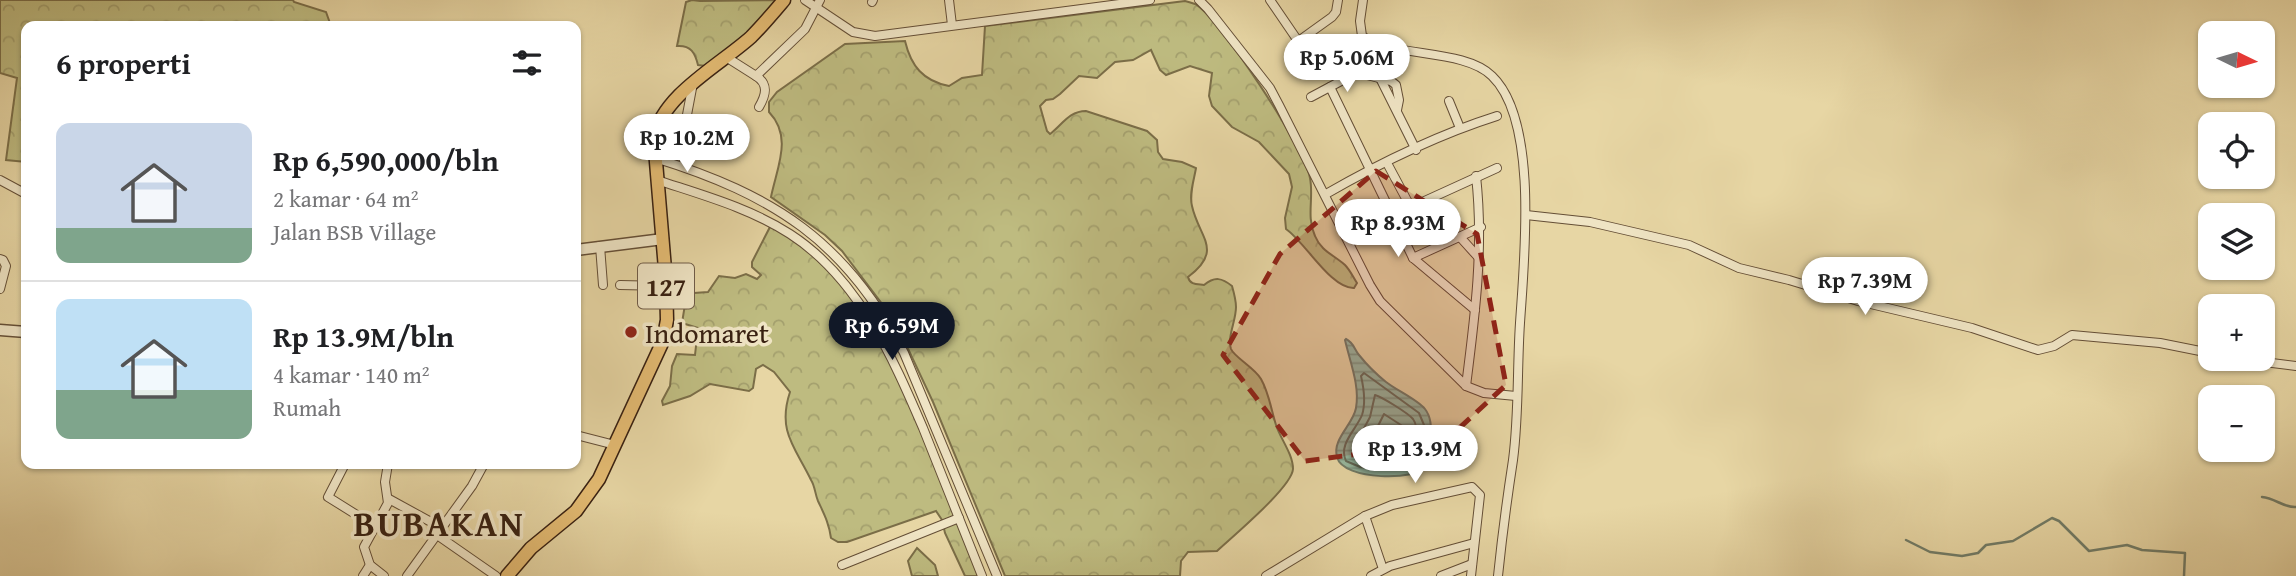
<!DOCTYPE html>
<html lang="id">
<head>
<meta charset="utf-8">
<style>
	body { margin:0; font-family:"Gentium Book Plus",serif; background:#f6f6f6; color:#202124; height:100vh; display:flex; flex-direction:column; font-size:26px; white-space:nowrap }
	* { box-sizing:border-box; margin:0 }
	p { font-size:23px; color:#757577 }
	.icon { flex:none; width:38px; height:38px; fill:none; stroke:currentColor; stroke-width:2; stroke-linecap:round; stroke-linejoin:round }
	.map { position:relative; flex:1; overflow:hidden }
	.sheet { position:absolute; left:21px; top:21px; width:560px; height:448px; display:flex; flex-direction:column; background:#fff; border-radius:14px; box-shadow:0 2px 5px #0004 }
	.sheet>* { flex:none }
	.needle { width:46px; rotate:95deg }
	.controls { position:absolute; left:2198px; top:21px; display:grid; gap:14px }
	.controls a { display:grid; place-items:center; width:77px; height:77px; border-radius:14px; background:#fff; box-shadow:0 2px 5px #0004; font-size:35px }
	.price { position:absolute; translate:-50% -60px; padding:0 16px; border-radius:24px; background:#fff; color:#222; font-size:23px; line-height:46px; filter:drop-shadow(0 2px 4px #0008) }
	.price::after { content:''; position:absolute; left:50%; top:42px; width:21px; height:16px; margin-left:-10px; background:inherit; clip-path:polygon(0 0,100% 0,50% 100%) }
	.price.active { background:#111827; color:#fff }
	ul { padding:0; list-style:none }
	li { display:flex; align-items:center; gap:21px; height:175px; padding:0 35px }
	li+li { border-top:2px solid #e0e0e0 }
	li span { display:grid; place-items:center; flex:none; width:196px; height:140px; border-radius:14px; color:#555 }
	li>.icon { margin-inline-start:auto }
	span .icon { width:84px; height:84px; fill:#fffc; stroke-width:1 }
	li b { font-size:30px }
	h2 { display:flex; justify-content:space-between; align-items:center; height:84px; padding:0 35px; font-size:30px }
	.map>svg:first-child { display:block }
</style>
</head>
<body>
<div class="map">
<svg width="2296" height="576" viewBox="0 0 2296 576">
	<defs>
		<pattern id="forest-crowns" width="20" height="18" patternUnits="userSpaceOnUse" patternTransform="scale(1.75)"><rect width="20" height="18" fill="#bebb80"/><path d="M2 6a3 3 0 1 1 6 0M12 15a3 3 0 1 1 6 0" fill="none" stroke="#a4a06e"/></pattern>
		<pattern id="water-rules" width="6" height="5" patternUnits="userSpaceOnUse" patternTransform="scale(1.75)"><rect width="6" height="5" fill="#98baa1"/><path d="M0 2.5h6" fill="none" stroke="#7d9782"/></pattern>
	</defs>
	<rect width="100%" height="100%" fill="#e7d6a4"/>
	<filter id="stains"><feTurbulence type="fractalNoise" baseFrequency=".00286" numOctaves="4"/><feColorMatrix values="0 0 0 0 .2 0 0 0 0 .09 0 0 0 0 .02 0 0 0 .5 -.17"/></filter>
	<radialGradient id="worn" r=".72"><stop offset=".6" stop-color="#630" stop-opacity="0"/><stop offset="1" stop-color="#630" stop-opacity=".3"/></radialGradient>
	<g fill="url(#forest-crowns)" stroke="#7b6e48" stroke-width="2">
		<path d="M 0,0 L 293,0 L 294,2 L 326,12 L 331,26 L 26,26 L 26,162 L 6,160 L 17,78 L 0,73 Z"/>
		<path d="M 692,0 L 700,1 L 778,0 L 741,40 L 706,66 L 698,65 C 695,53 691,45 677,46 L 686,2 Z"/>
		<path d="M 1185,1 C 1189,2 1192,3 1195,4 C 1220,18 1305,149 1310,178 C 1314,198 1306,216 1315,236 C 1321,251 1334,255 1345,265 C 1350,270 1353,277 1357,283 L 1354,288 C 1331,289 1305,242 1286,229 L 1285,218 L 1292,187 L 1289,174 L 1259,142 L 1232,127 L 1212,106 L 1209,96 L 1212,73 L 1190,66 L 1166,75 L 1160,70 L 1151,50 L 1133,60 L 1115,62 L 1097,78 L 1079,76 L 1060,94 L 1053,99 L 1046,100 L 1040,106 L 1047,131 L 1050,134 C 1062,125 1069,111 1086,111 L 1147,131 L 1157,140 L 1158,152 L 1163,159 L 1182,162 L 1196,168 C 1194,180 1189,194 1192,206 C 1199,238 1224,250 1188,277 C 1190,285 1197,284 1204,285 C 1215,276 1222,278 1232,286 C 1234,293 1236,300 1236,307 C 1236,321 1227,337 1231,349 C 1234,357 1255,368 1261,379 C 1269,393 1271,409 1276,425 C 1280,438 1293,454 1293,469 C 1292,487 1232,537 1217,551 L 1188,552 L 1181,561 L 1180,576 L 1005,576 L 933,402 L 895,321 L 842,251 L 825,235 L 771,197 C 777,167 793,137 769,112 L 769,102 L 777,92 L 845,44 L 905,41 C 911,66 923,81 949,86 L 962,78 L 982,75 L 985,26 Z"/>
		<path d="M 771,225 C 857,274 890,356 926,443 C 944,487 962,532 980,576 L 965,576 L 945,533 L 942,520 L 936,511 L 847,542 L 838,542 L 831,538 C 829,523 824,514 818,501 C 815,494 815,486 811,480 C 795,447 777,431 790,392 L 774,372 L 763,365 L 756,369 L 753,388 L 749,391 L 710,384 L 690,396 L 663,405 L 662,401 L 670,386 L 672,366 L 677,354 L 695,355 L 698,328 L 682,323 L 686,298 L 694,293 L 708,292 L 719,276 L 735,278 L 746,274 L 757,279 L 761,275 L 752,267 L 752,262 Z"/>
		<path d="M 917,548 L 935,565 L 938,576 L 912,576 L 908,561 Z"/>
	</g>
	<path fill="url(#water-rules)" stroke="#727c67" stroke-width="2" d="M 1346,339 C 1354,343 1354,349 1359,355 C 1367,365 1376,374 1386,382 C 1396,390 1418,400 1425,409 C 1432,418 1431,429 1431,440 C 1431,448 1433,459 1428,466 C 1418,481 1343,481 1337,457 C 1332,439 1353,425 1356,408 C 1360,386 1350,362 1345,340 Z"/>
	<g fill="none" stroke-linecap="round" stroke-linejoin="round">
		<g stroke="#686d59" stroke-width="2">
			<path d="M 1364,373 L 1419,413 L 1424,425 L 1424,455 L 1422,463 L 1417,466 L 1389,469 L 1360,467 L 1346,461 C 1338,444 1356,430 1362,415 C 1366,403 1364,389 1361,376 Z"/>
			<path d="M 1375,395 C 1382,397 1408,413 1413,419 C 1419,427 1417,450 1414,458 C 1395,461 1371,463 1353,455 L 1354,447 L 1370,417 Z"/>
			<path d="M 1384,414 L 1404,427 L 1403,448 L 1389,450 L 1368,446 Z"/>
		</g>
		<g stroke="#727c67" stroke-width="2.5">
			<path d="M 2262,497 C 2275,498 2284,508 2296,507"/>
			<path d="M 1906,540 L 1930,552 L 1962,556 L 1978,553 L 1986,545 L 2013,541 L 2052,518 L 2059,521 L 2089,551 L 2127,545 L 2142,550 L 2185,553 L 2184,576"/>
		</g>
		<defs>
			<g id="minor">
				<path d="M 805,0 L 853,32 L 875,36 L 1150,0"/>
				<path d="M 949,0 L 952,25"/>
				<path d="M 1199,0 L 1208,9 L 1270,88 L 1279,105 L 1370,285 L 1380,301 L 1466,386 L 1484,393 L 1516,396"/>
				<path d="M 1270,0 L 1296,38 L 1300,40 L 1332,17 L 1336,12 L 1338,0"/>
				<path d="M 1363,0 L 1360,21 L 1362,36 C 1392,58 1464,48 1492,76 C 1539,121 1524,261 1520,323 C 1517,368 1519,415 1513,460 C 1507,499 1502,537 1498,576"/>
				<path d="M 872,2 L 873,0"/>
				<path d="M 726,57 L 756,76 L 805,29 L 820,0"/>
				<path d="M 756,76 C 769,84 766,95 759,107"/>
				<path d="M 1380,78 L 1416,150"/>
				<path d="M 1330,87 L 1413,258 L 1475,310"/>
				<path d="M 1311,97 L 1341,81 L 1345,75 L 1355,72 L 1391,81 L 1396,85 L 1399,100 L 1397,110"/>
				<path d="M 1449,101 L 1460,128"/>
				<path d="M 655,158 C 774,195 846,241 904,353 L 997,576"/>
				<path d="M 1387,163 L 1410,206"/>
				<path d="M 684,167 L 686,120 L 693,83"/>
				<path d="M 0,180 L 26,194"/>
				<path d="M 657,180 C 702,195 750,208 790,234 C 858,278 892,356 923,428 C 943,477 962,527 982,576"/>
				<path d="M 1326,194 C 1380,163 1437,135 1497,116"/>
				<path d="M 1394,215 L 1497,168"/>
				<path d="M 1526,215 L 1590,222 L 1689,245 L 1739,268 L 1789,280 L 1858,301 L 1972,328 L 2038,350 L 2054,346 L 2072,335 L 2160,343 L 2210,353"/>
				<path d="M 1460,237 L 1479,258"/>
				<path d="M 600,246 L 603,285"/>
				<path d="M 1413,258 L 1481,227"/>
				<path d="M 0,259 L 3,260 L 6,266 L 0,289"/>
				<path d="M 620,285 L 666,286"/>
				<path d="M 2240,359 L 2296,366"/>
				<path d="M 1466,386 C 1475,316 1484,247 1476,176"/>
				<path d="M 576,435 L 615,445"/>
				<path d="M 345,464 L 328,497 L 376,527"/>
				<path d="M 389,499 L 442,528"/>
				<path d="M 1365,516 L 1383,569"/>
				<path d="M 437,535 L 496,576"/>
				<path d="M 842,565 L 959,518"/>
				<path d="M 363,576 L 370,565"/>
				<path d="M 384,576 L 370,565 L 364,547 L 388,503 L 385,482 L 388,464"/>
				<path d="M 407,576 L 472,486 L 484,464"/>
				<path d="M 1266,576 L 1365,516 L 1392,505 L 1472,487 L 1480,495 L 1471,576"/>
				<path d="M 1371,576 L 1390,566 L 1474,543"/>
				<path d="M 1441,576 L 1472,564"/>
			</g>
			<g id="tertiary">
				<path d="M 576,250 L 663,239"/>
				<path d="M 0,330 L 26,332"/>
			</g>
			<path id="primary" d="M 507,576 L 531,548 L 576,511 L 599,479 L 663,341 L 667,320 L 666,281 L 654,138 C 662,95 720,65 751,37 C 763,25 773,13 784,0"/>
		</defs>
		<use href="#minor" stroke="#644e36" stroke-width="10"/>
		<use href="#tertiary" stroke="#644e36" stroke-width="13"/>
		<use href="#primary" stroke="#382011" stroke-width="15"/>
		<use href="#minor" stroke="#efe4c4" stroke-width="8"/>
		<use href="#tertiary" stroke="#efe4c4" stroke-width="10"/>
		<use href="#primary" stroke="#e4bb72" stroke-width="12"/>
	</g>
	<path fill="#8f2418" fill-opacity="0.2" stroke="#8f2418" stroke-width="5" stroke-dasharray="14 9" stroke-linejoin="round" d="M 1376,171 L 1477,234 L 1506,385 L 1443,443 L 1305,461 L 1223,355 L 1280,254 Z"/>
	<circle fill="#8f2418" stroke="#efe4c4" stroke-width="2.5" cx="631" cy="332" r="7"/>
	<g text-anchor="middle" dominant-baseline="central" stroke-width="7" stroke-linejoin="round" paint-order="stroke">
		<rect fill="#efe4c4" stroke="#6f5b47" stroke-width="2" x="638" y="263.5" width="56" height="45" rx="5"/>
		<g font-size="26" font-weight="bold" fill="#382011">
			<text x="666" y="286">127</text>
		</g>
		<g font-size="28" fill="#382011" stroke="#efe4c4" text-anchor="start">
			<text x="645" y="332">Indomaret</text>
		</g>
		<g font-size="35" font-weight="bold" letter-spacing="2" fill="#382011" stroke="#efe4c4">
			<text x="439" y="523">BUBAKAN</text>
		</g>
	</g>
	<rect width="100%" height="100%" filter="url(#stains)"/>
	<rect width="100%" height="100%" fill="url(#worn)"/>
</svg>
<div class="controls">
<a><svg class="needle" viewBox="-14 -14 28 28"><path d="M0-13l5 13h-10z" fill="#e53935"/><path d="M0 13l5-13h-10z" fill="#757577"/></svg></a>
<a><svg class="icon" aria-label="locate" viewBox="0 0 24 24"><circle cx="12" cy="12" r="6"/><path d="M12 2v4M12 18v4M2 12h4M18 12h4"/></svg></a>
<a><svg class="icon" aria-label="layers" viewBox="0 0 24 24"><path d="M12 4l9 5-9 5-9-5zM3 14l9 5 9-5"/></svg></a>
<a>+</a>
<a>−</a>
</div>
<b class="price" style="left:1347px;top:94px">Rp 5.06M</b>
<b class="price" style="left:687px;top:174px">Rp 10.2M</b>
<b class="price" style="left:1398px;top:259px">Rp 8.93M</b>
<b class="price" style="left:1865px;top:317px">Rp 7.39M</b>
<b class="price active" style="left:892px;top:362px">Rp 6.59M</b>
<b class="price" style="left:1415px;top:485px">Rp 13.9M</b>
<section class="sheet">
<h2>6 properti<svg class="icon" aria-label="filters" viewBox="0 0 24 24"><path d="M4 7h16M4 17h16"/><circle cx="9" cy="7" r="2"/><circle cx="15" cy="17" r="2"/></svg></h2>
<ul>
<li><span style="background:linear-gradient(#c9d6e8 75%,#7fa58c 0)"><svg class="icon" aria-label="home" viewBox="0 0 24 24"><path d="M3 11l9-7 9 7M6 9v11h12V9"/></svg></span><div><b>Rp 6,590,000/bln</b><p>2 kamar · 64 m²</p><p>Jalan BSB Village</p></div></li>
<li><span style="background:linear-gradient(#bfe0f5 65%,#7fa58c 0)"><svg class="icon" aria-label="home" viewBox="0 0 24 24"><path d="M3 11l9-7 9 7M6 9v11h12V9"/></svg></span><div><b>Rp 13.9M/bln</b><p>4 kamar · 140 m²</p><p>Rumah</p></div></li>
</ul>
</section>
</div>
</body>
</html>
